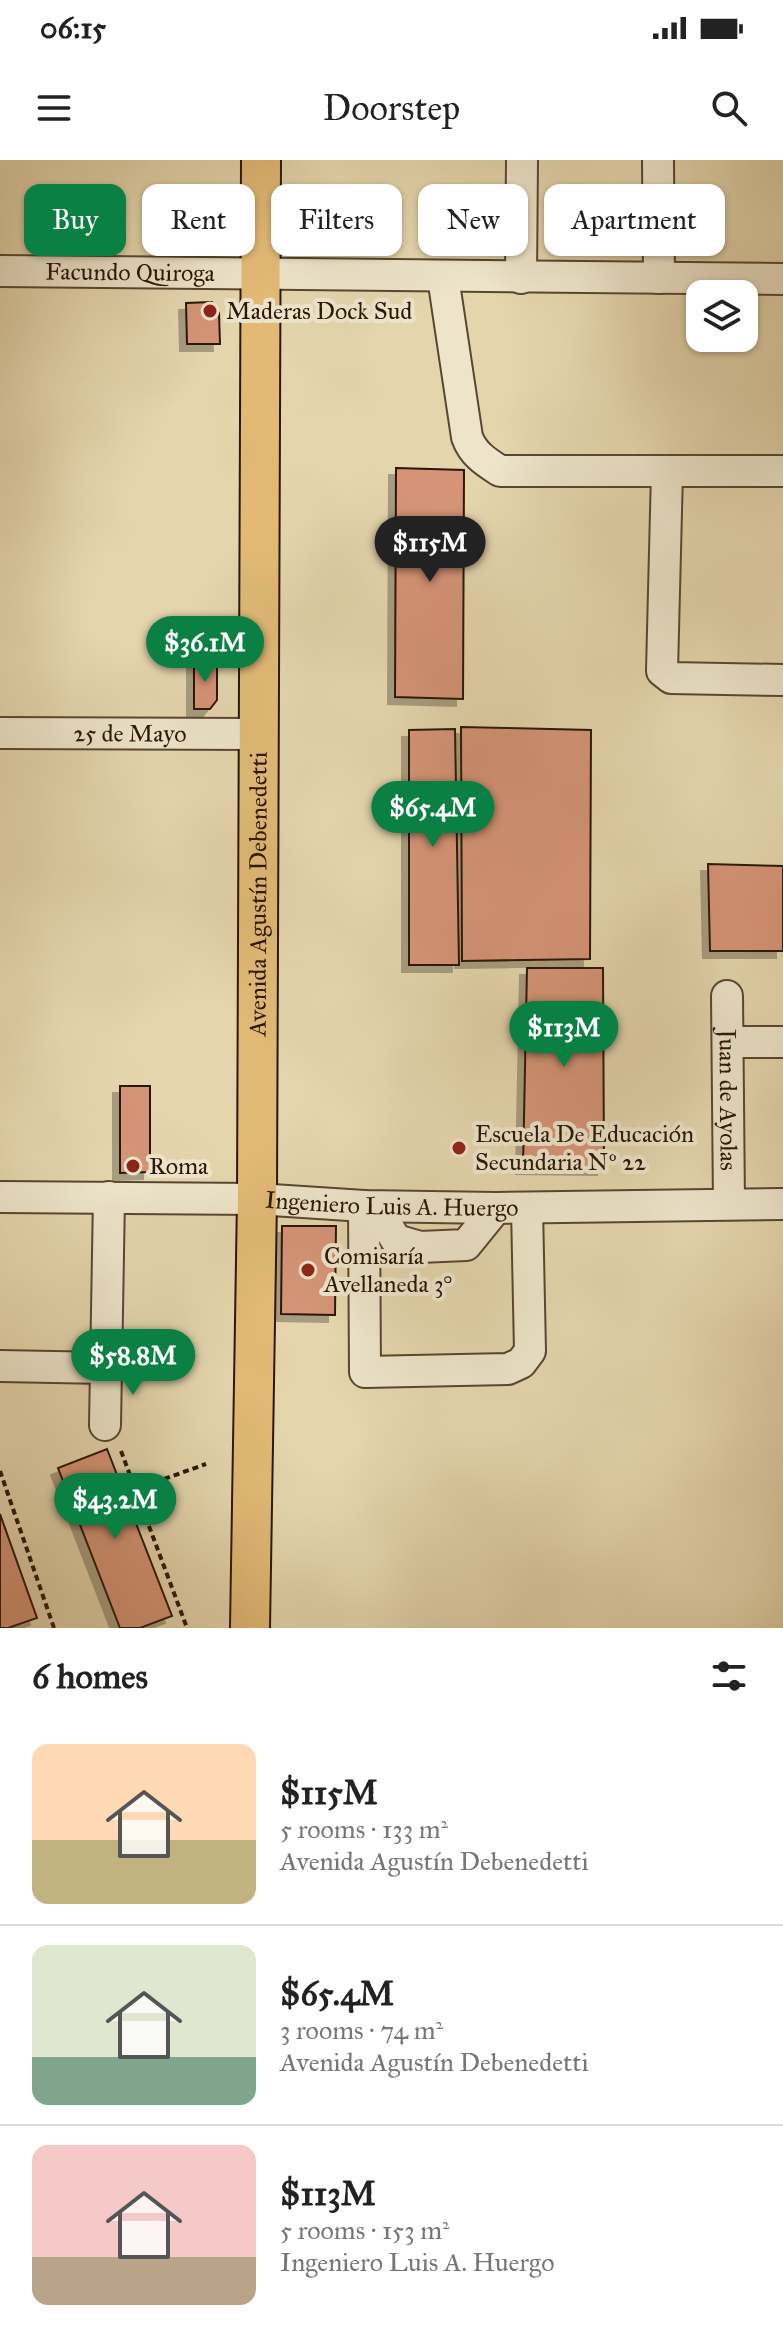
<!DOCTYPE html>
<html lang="en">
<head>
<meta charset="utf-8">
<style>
	body { margin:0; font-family:"IM FELL Great Primer",serif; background:#f2f2f2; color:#222; height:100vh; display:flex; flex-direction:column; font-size:30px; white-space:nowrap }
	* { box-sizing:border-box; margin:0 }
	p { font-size:26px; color:#767676 }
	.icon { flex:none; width:44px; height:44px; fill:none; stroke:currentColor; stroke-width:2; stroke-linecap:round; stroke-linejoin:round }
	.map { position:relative; height:1468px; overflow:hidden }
	.details { display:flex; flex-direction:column; background:#fff; flex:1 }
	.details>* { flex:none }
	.banner { position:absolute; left:24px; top:24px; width:736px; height:72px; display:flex; gap:16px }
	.buttons { position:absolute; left:686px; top:120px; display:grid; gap:16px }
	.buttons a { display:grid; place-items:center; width:72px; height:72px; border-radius:16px; background:#fff; box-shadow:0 2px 6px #0004; font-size:40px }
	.price { position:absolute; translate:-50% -68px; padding:0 18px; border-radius:28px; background:#0b8043; color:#fff; font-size:26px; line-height:52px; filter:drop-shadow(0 2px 4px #0008) }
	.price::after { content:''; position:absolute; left:50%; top:48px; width:24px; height:18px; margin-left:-12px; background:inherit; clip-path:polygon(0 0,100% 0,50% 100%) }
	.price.active { background:#222; color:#fff }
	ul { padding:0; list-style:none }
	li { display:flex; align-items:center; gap:24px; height:200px; padding:0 32px }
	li+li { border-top:2px solid #e0e0e0 }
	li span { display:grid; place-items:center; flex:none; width:224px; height:160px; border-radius:16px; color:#555 }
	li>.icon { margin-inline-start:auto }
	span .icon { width:96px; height:96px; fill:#fffc; stroke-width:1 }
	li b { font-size:34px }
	h2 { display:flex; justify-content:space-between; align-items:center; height:96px; padding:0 32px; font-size:34px }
	.pill { padding:0 28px; border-radius:16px; background:#fff; box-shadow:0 2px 6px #0004; font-size:28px; line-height:72px }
	.pill.active { background:#0b8043; color:#fff }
	.status { display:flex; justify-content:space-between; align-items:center; height:56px; padding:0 40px; background:#fff; direction:ltr }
	.status svg { height:22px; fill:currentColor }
	header { display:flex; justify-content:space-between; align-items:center; height:104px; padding:0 32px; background:#fff; font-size:36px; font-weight:600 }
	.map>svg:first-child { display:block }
</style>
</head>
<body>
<div class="status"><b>06:15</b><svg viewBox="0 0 49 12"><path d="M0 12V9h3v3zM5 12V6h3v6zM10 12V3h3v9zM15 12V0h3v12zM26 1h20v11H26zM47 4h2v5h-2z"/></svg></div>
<header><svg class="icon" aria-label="menu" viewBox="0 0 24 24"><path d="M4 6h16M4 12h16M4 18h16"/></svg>Doorstep<svg class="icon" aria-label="search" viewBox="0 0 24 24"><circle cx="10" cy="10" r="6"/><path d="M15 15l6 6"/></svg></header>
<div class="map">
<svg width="783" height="1468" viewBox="0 0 783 1468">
	<defs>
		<filter id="shadow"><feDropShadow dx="-7" dy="7" stdDeviation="0" flood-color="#0004"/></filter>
	</defs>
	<rect width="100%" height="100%" fill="#e4d5ad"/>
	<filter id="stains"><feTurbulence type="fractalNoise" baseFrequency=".0025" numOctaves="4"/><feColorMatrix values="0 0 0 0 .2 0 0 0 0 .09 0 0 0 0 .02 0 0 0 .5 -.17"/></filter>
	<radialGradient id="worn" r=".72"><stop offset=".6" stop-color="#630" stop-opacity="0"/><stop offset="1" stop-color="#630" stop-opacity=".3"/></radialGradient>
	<g fill="#d59477" stroke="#2b1607" stroke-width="2" filter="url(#shadow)">
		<path d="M 212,142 L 219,153 L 220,184 L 187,184 L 186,143 Z"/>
		<path d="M 396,308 L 464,310 L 463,539 L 395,537 Z"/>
		<path d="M 194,500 L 217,500 L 217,540 L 210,549 L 194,549 Z"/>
		<path d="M 461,567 L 591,570 L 590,799 L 462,801 Z"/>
		<path d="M 455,569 L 459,805 L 409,805 L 409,570 Z"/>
		<path d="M 708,704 L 783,706 L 783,791 L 710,791 Z"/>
		<path d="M 527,808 L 603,808 L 604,1008 L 523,1007 Z"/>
		<path d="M 120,926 L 150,926 L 150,1012 L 120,1013 Z"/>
		<path d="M 282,1066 L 336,1066 L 335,1155 L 281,1154 Z"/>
		<path d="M 107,1289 L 172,1456 L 140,1468 L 120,1468 L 58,1308 Z"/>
		<path d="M 0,1354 L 37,1458 L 8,1468 L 0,1468 Z"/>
	</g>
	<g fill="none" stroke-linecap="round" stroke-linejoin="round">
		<defs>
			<g id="minor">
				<path d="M 658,0 L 659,118"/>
				<path id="s1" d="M 0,111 L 783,119"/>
				<path d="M 443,117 L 467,277 C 473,294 486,302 500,311 L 783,311"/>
				<path d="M 521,118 L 522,0"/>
				<path d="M 667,312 L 662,511 L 671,518 L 783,520"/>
				<path id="s2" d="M 0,573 L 260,574"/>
				<path id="s3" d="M 727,836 L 729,1043"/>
				<path d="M 729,882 L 783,882"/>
				<path id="s4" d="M 0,1037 L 257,1039 L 364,1046 L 496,1048 L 783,1044"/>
				<path d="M 364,1046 L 365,1212 L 508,1209 L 521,1203 L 530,1191 L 527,1048"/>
				<path d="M 376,1047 L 396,1080 L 420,1087 L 466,1085 L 496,1048"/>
				<path d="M 0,1206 L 106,1208"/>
				<path d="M 105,1265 L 109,1037"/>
			</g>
			<g id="major">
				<path id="s5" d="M 250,1468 L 257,1039 L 261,0"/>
			</g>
		</defs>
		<use href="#minor" stroke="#594630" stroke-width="34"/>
		<use href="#major" stroke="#2b1607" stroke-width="42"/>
		<g stroke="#2b1607" stroke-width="4" stroke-dasharray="6 4" stroke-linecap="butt">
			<path d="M 121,1291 L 187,1468"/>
			<path d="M 0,1311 L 54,1468"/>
			<path d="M 136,1329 L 206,1304"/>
		</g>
		<use href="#minor" stroke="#ede4ca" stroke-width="30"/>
		<use href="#major" stroke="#e2ba76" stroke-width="38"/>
	</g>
	<g fill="#8f2418" stroke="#ede4ca" stroke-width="3">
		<circle cx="210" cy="151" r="8"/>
		<circle cx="459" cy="988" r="8"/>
		<circle cx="133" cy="1006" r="8"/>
		<circle cx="308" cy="1110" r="8"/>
	</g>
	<g text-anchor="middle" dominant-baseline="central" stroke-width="8" stroke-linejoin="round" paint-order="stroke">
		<g font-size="24" fill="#2b1607" stroke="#ede4ca">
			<text stroke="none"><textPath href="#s1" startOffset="130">Facundo Quiroga</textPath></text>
			<text stroke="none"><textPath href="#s2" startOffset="130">25 de Mayo</textPath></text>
			<text stroke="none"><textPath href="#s5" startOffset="734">Avenida Agustín Debenedetti</textPath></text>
			<text stroke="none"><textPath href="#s3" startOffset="104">Juan de Ayolas</textPath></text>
			<text stroke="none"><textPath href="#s4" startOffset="392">Ingeniero Luis A. Huergo</textPath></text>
		</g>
		<g font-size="24" fill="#2b1607" stroke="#ede4ca" text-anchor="start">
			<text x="226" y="151">Maderas Dock Sud</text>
			<text x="475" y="974">Escuela De Educación<tspan x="475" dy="28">Secundaria Nº 22</tspan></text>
			<text x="149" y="1006">Roma</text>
			<text x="324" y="1096">Comisaría<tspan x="324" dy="28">Avellaneda 3°</tspan></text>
		</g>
	</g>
	<rect width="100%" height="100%" filter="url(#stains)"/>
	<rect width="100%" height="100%" fill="url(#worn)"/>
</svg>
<div class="buttons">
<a><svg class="icon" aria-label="layers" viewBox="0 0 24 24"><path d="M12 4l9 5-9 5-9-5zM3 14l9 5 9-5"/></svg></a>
</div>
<b class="price active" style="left:430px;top:424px">$115M</b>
<b class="price" style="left:205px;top:524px">$36.1M</b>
<b class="price" style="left:433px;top:689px">$65.4M</b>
<b class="price" style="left:564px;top:909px">$113M</b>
<b class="price" style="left:133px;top:1237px">$58.8M</b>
<b class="price" style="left:115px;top:1381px">$43.2M</b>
<div class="banner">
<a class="pill active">Buy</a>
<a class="pill">Rent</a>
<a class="pill">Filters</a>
<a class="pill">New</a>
<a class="pill">Apartment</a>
</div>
</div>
<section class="details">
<h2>6 homes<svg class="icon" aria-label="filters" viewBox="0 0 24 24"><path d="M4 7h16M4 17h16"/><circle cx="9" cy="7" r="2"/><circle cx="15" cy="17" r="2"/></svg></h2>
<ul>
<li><span style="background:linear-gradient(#ffd9b3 60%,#c2b280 0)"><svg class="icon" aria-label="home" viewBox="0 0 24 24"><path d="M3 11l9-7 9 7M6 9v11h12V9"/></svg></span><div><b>$115M</b><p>5 rooms · 133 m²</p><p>Avenida Agustín Debenedetti</p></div></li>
<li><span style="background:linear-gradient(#dfe7d0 70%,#7fa58c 0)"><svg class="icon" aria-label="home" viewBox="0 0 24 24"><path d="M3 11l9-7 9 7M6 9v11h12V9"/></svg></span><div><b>$65.4M</b><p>3 rooms · 74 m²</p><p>Avenida Agustín Debenedetti</p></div></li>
<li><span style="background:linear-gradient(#f6c9c9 70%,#b9a48a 0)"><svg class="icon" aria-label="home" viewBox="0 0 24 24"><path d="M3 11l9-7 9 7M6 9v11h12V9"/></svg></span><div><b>$113M</b><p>5 rooms · 153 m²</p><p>Ingeniero Luis A. Huergo</p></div></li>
</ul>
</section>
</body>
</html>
